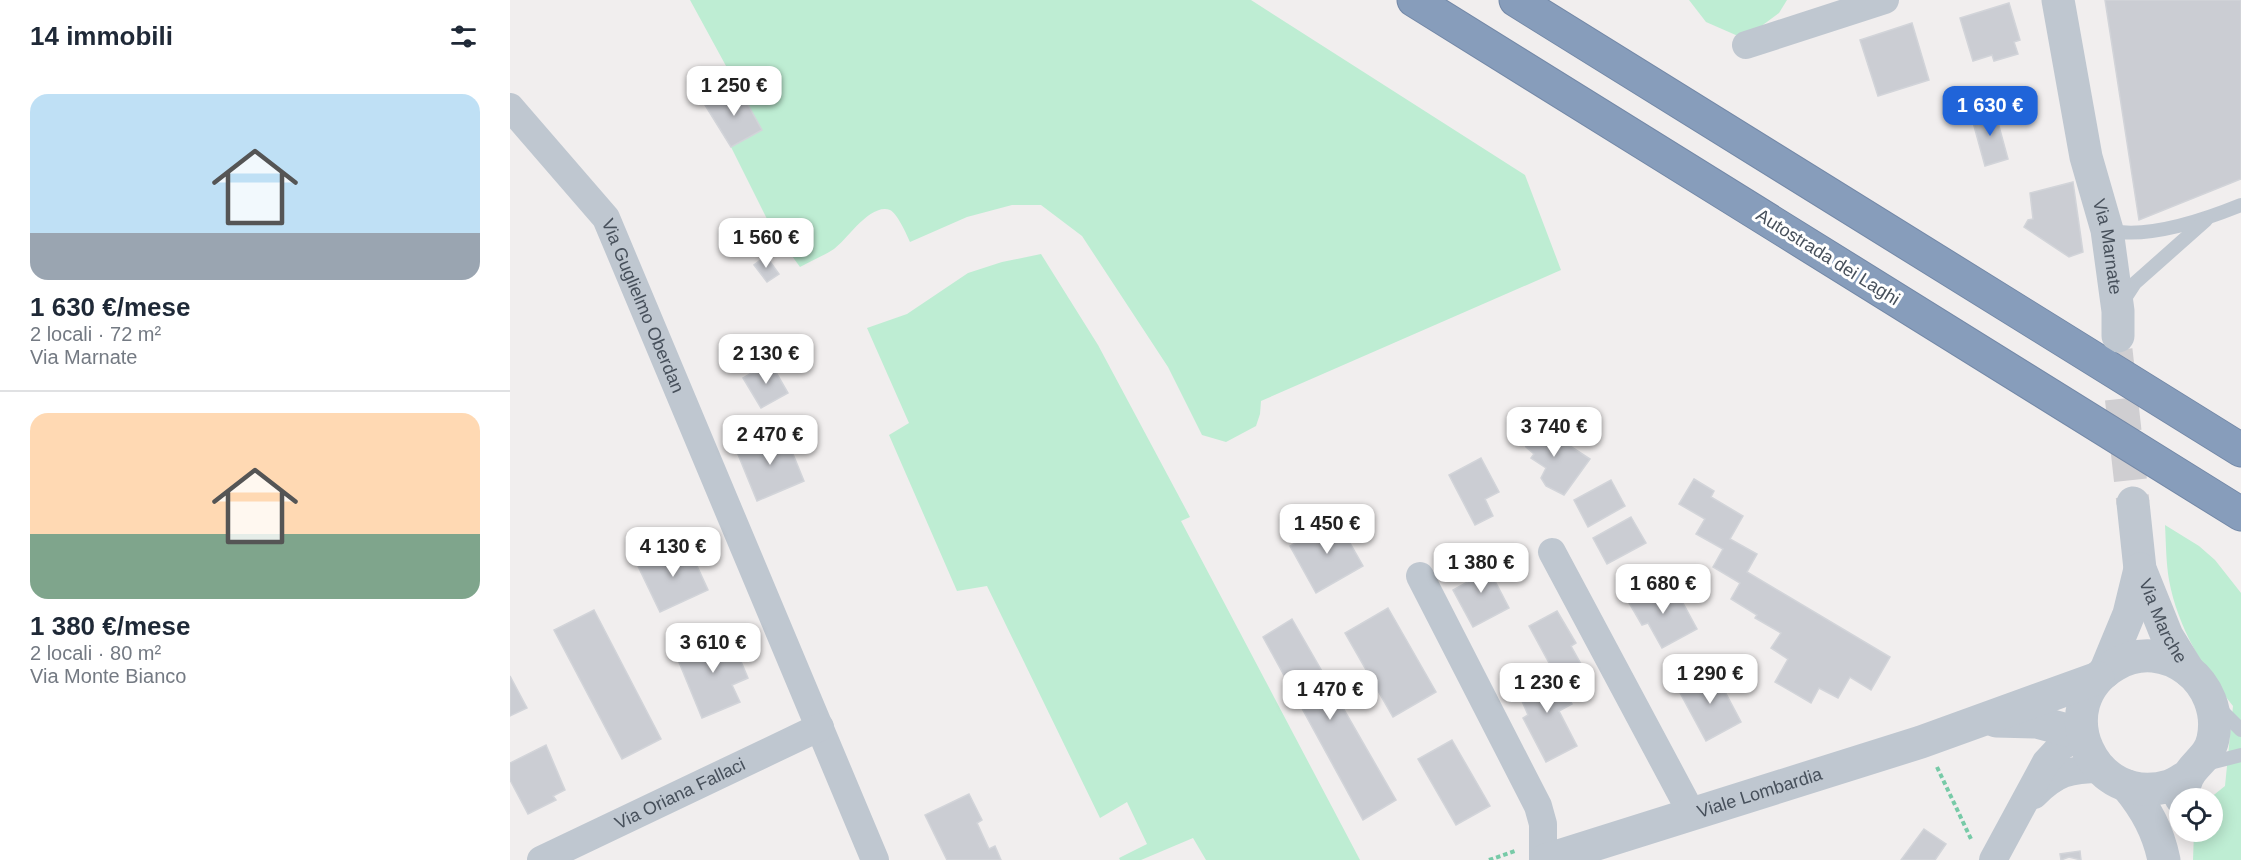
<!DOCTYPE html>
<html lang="it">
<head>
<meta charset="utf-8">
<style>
	body { margin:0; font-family:Arial,sans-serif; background:#f6f6f7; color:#1f2937; height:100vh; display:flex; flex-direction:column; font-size:22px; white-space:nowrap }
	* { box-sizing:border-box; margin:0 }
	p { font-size:20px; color:#747a83 }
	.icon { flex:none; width:33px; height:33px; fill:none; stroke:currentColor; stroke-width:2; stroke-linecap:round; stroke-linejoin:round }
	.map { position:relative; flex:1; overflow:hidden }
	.side { display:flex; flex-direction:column; background:#fff; width:510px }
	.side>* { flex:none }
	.buttons { position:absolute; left:1659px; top:788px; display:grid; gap:12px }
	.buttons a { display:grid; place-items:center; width:54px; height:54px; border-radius:50%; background:#fff; box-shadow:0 3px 15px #0003; font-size:30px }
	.price { position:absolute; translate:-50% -51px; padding:0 14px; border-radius:12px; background:#fff; color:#222; font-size:20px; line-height:39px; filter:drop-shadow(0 2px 3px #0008) }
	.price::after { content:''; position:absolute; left:50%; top:36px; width:18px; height:14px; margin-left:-9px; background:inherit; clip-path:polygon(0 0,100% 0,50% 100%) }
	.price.on { background:#2064d9; color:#fff }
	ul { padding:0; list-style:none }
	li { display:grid; align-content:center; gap:12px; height:318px; padding:0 30px }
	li+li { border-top:2px solid #e0e1e3 }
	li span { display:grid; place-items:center; height:186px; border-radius:18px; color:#555 }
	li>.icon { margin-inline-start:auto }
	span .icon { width:108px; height:108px; fill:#fffc; stroke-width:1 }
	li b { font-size:26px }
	h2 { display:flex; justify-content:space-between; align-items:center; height:72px; padding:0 30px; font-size:26px }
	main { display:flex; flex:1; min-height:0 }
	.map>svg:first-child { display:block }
</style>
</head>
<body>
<main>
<section class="side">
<h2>14 immobili<svg class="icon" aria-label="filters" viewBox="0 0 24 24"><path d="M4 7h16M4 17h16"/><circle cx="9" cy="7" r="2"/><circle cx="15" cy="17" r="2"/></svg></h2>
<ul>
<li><span style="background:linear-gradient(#bfe0f5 75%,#9aa5b1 0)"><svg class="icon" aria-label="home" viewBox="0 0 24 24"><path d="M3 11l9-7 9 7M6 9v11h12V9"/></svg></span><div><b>1 630 €/mese</b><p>2 locali · 72 m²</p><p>Via Marnate</p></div></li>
<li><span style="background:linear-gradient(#ffd9b3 65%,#7fa58c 0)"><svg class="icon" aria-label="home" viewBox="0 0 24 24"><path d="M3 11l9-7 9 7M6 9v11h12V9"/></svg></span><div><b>1 380 €/mese</b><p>2 locali · 80 m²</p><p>Via Monte Bianco</p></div></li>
</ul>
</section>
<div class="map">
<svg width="1731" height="860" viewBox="0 0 1731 860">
	<rect width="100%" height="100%" fill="#f1eeee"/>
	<g fill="#beedd3">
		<path d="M 180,0 L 741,0 L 1015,175 L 1051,270 L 751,401 L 750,414 L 746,426 L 716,442 L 692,435 L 658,367 L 572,236 L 531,205 L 502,205 L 457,217 L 400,242 C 397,235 387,213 380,210 C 360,203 337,240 324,249 C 313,256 301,261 290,267 L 261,227 L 221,147 L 251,130 Z"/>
		<path d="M 1179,0 L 1277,0 L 1269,13 L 1242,33 L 1228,36 L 1196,22 Z"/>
		<path d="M 531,254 L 588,345 L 680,517 L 671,521 L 850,860 L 696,860 L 683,838 L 631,860 L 610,860 L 609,858 L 637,844 L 617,802 L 590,818 L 477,586 L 447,591 L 379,435 L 399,423 L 357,328 L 397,314 L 458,273 L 492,262 Z"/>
		<path d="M 1655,525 L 1689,546 L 1705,560 L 1731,593 L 1731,860 L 1683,860 L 1684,831 L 1702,831 L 1702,798 L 1700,798 L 1715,786 L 1723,706 C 1693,668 1668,628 1659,580 C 1656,562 1656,543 1655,525 Z"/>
	</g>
	<g fill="#cbcdd3" stroke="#d2d4d9" stroke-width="1.5">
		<path d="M 1595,0 L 1731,0 L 1731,179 L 1629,220 Z"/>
		<path d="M 1499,3 L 1510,40 L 1504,42 L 1508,54 L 1484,61 L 1482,55 L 1463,61 L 1450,18 Z"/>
		<path d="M 1402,23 L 1419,80 L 1368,96 L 1350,40 Z"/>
		<path d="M 228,87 L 252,130 L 221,147 L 195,105 Z"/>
		<path d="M 1484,108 L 1498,159 L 1475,166 L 1461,115 Z"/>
		<path d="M 1563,182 L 1573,252 L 1559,257 L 1514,227 L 1518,220 L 1523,219 L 1520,193 Z"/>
		<path d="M 256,256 L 269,274 L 257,282 L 244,265 Z"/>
		<path d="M 260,362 L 278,393 L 251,408 L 233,378 Z"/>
		<path d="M 1020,420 L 1080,459 L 1054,495 L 1036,486 L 1031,478 L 1036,468 L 1021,458 L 1024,454 L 1016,447 L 1010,434 Z"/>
		<path d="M 274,432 L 294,481 L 247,501 L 227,452 Z"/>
		<path d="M 971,458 L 989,492 L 975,499 L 983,516 L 965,525 L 939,475 Z"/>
		<path d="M 1184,479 L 1204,491 L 1201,497 L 1233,516 L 1220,539 L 1247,554 L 1237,572 L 1380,657 L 1361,690 L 1340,677 L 1328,698 L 1309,688 L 1301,703 L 1265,682 L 1278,659 L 1261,648 L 1271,633 L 1245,618 L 1247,615 L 1221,599 L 1230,583 L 1203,567 L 1213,549 L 1186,534 L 1195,519 L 1169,504 Z"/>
		<path d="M 1101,480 L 1115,506 L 1078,527 L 1064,500 Z"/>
		<path d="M 832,517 L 841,534 L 836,536 L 853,566 L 806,593 L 780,546 Z"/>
		<path d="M 1121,517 L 1136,543 L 1097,564 L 1083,538 Z"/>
		<path d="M 177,544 L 198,590 L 150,612 L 128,566 Z"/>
		<path d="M 972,556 L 999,608 L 963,627 L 943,590 L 963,579 L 956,564 Z"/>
		<path d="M 1153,582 L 1161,597 L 1168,594 L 1187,629 L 1152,648 L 1138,623 L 1132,625 L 1118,601 Z"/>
		<path d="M 878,608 L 926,692 L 883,717 L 835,633 Z"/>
		<path d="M 84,610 L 151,739 L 112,759 L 44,630 Z"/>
		<path d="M 1047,611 L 1066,643 L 1061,646 L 1081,682 L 1057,696 L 1019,626 Z"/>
		<path d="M 782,619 L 886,800 L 853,820 L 753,637 Z"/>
		<path d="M 219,633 L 238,678 L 222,685 L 230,702 L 192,718 L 166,655 Z"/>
		<path d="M 1042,668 L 1062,704 L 1049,711 L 1067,746 L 1036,762 L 1013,718 L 1018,715 L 1006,687 Z"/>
		<path d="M 1203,669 L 1231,722 L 1196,741 L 1168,689 Z"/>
		<path d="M 0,676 L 17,708 L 0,716 Z"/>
		<path d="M 942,740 L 980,806 L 946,825 L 908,759 Z"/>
		<path d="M 36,745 L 55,790 L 43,796 L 46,800 L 18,814 L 0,780 L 0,763 Z"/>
		<path d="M 459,794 L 472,820 L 467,823 L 479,849 L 485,846 L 491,860 L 437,860 L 415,815 Z"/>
		<path d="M 1414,829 L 1436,844 L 1425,860 L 1391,860 Z"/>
		<path d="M 1570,851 L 1571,860 L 1559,857 L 1551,860 L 1550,854 Z"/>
	</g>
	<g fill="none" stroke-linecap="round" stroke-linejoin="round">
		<path stroke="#cfced1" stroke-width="33" stroke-dasharray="33 16" stroke-linecap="butt" d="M 1606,350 L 1623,503"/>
		<defs>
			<g id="motorway">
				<path d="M 904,0 L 1731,514"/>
				<path d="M 1006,0 L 1731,450"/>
			</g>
		</defs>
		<use href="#motorway" stroke="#7388a7" stroke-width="35"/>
		<g stroke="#77caa7" stroke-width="4" stroke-dasharray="4.5 3" stroke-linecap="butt">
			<path d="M 1427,767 L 1461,839"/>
			<path d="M 979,860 L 1005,851"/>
		</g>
		<g stroke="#bfc7d0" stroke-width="14">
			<path d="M 1597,230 C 1637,240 1694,220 1731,205"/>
			<path d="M 1612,303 L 1625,283 L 1696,220"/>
			<path d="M 1709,708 L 1731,730"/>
			<path d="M 1696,764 L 1731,755"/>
		</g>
		<g stroke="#bfc7d0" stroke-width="28">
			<path d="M 1236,45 L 1375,0"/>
			<path id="s1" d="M 0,107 L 96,218 L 365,860"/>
			<path d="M 1042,552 L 1182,814"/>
			<path d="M 910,576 L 1028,806 L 1033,824 L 1033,860"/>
			<path d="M 1524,795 C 1546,773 1559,769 1591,769"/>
			<path id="s2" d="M 31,860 L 310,727"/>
			<path d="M 1483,860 L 1536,762 L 1549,748 L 1572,734"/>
		</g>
		<g stroke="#bfc7d0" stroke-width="33">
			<path id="s3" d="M 1548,0 L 1576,157 L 1597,230 L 1608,311 L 1608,336"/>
			<path id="s4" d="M 1623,503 L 1630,569 L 1657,636 L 1678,670"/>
			<path d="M 1595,672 L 1619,614 L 1630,569"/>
			<path d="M 1486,721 L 1527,722 L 1572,734"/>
			<path d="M 1617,786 C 1636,809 1648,831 1654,860"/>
			<path d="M 1671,798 C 1673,791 1675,783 1678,776 C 1686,762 1699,757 1703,739 C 1715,683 1655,635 1605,665 C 1536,705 1583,809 1659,786 C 1666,784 1672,779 1679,775"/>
			<path id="s5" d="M 1036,860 L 1411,742 L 1588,678"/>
		</g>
		<use href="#motorway" stroke="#879dbb" stroke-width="33"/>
	</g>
	<g text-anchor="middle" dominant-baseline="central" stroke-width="6" stroke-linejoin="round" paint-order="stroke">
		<g font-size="18" fill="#47505b" stroke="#fff">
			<text stroke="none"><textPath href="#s3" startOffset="252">Via Marnate</textPath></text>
			<text transform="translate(1318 257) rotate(32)">Autostrada dei Laghi</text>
			<text stroke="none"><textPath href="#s1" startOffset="242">Via Guglielmo Oberdan</textPath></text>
			<text stroke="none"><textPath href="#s4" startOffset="123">Via Marche</textPath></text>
			<text stroke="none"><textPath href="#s5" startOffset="224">Viale Lombardia</textPath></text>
			<text stroke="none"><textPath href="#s2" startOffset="154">Via Oriana Fallaci</textPath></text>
		</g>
	</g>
</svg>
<div class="buttons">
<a><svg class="icon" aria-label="locate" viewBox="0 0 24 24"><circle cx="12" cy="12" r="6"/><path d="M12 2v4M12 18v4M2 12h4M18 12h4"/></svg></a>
</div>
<b class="price" style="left:224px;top:117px">1 250 €</b>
<b class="price on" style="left:1480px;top:137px">1 630 €</b>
<b class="price" style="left:256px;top:269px">1 560 €</b>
<b class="price" style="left:256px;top:385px">2 130 €</b>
<b class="price" style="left:1044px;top:458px">3 740 €</b>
<b class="price" style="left:260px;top:466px">2 470 €</b>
<b class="price" style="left:817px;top:555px">1 450 €</b>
<b class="price" style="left:163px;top:578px">4 130 €</b>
<b class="price" style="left:971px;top:594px">1 380 €</b>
<b class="price" style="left:1153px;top:615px">1 680 €</b>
<b class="price" style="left:203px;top:674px">3 610 €</b>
<b class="price" style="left:1200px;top:705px">1 290 €</b>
<b class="price" style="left:1037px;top:714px">1 230 €</b>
<b class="price" style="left:820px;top:721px">1 470 €</b>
</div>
</main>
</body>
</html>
